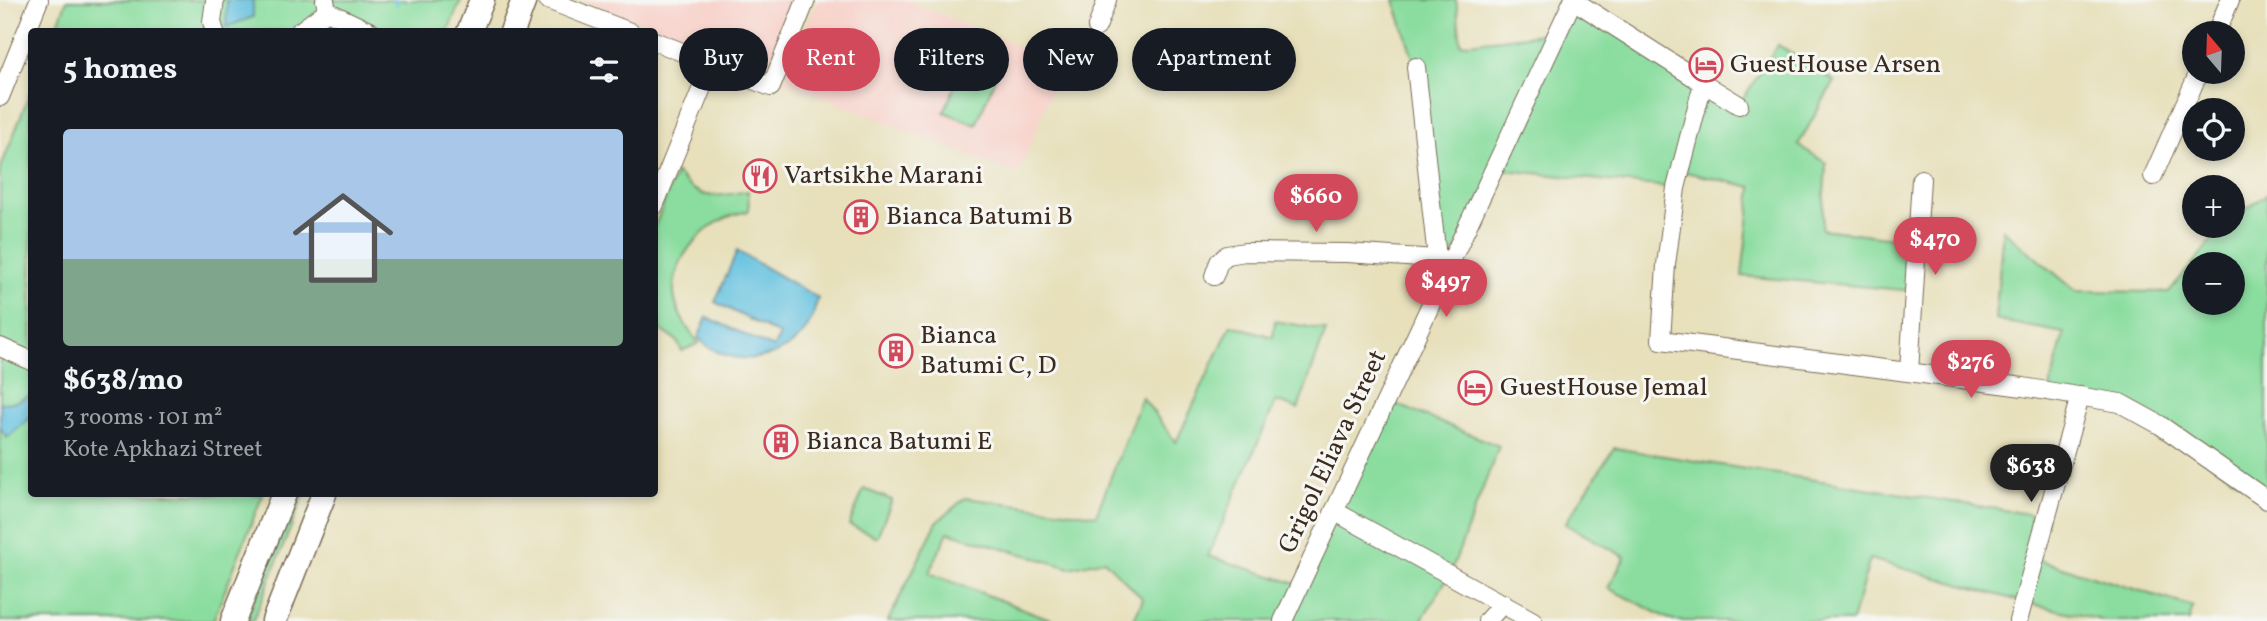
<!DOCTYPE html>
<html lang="en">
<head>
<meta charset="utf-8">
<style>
	body { margin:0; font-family:Vollkorn,serif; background:#242831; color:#f1f3f6; height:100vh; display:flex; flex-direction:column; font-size:26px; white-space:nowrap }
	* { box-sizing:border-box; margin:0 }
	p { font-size:23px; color:#9ea1a6 }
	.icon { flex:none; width:38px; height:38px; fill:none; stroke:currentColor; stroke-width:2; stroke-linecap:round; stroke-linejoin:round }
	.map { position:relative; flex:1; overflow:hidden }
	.sheet { position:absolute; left:28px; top:28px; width:630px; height:469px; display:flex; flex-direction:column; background:#171b24; border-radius:7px; box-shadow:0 4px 10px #0003 }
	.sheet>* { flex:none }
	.banner { position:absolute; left:679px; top:28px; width:665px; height:63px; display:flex; gap:14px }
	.needle { width:46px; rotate:341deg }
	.buttons { position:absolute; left:2182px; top:21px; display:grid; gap:14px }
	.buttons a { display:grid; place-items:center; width:63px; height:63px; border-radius:50%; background:#171b24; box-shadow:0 4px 10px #0003; font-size:35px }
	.price { position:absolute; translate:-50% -60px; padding:0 16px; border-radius:24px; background:#d1495b; color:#fff; font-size:23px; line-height:46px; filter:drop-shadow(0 2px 4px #0008) }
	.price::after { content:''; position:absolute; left:50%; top:42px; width:21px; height:16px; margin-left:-10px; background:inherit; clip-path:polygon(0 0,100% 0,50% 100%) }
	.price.current { background:#222; color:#fff }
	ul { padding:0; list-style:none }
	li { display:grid; align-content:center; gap:14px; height:371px; padding:0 35px }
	li span { display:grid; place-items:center; height:217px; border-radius:7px; color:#555 }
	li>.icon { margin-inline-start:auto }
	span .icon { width:126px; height:126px; fill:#fffc; stroke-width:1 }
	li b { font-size:30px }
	h2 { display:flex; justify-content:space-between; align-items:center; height:84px; padding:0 35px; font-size:30px }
	.tag { padding:0 24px; border-radius:32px; background:#171b24; box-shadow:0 4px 10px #0003; font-size:24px; line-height:63px }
	.tag.current { background:#d1495b; color:#fff }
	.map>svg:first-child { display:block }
</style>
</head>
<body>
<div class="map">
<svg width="2267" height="621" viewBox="0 0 2267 621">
	<rect width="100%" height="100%" fill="#f6f6f2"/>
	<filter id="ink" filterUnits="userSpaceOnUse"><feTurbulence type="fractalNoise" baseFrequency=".0143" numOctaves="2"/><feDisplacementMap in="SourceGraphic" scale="14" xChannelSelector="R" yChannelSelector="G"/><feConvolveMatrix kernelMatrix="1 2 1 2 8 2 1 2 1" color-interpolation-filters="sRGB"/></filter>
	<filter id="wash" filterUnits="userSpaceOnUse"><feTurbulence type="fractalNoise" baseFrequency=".00686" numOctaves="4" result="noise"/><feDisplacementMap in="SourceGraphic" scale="28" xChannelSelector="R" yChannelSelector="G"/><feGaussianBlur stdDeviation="1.57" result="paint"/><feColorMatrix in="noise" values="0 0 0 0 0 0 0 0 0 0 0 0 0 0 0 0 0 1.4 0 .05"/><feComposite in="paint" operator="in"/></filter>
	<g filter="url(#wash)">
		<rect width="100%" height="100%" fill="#e7e0bb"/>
		<g fill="#f7d1c9">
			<path d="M 581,0 L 793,0 L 767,70 Z"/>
			<path d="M 818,0 L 907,0 L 1062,65 L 1018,175 L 783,81 Z"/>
		</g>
		<g fill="#8add9f" stroke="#62845e" stroke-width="2" fill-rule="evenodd">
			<path d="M 67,0 L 461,0 L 448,31 L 55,32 Z"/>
			<path d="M 1394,0 L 1456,0 L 1461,44 L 1558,32 L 1573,0 L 1739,105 L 1778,45 L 1834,81 L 1798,145 L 1826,163 L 1822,229 L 1918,241 L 1914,291 L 1742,276 L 1752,187 L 1681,171 L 1676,188 L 1495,169 L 1451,260 L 1437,258 L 1416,67 Z"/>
			<path d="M 973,43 L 1004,56 L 976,125 L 944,112 Z"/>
			<path d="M 31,90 L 32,494 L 263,494 L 213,621 L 0,621 L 0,170 Z"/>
			<path d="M 676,173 C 701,202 713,197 748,191 L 749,211 C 712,217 676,249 674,289 C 673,307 687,330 699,343 L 682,351 L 676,340 L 655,326 L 654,228 Z"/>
			<path d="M 2267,194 L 2267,500 L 2120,403 L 2049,392 L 2064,333 L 1995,320 L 2003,230 L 2076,291 L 2169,292 L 2224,226 L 2233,226 L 2233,219 ZM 2194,264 L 2233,264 L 2233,303 L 2194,303 Z"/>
			<path d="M 1275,321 L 1326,330 L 1298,409 L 1276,401 L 1208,556 L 1300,585 L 1386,400 L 1499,446 L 1450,574 L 1421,621 L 1133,621 L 1143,599 L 1104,560 L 1070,568 L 948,532 L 929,573 L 1055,621 L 888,621 L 937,522 L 965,498 L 1096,515 L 1142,397 L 1176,442 L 1231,325 L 1273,337 Z"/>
			<path d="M 1614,448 L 2047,517 L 2036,559 L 2193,607 L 2189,621 L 2106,621 L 2023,602 L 1870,559 L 1852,621 L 1673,621 L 1608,588 L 1625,557 L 1565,524 Z"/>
			<path d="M 864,489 L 892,500 L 877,537 L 849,525 Z"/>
			<path d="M 297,494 L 304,494 L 253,621 L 246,621 Z"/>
		</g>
		<g fill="#61c0df" stroke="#4e757e" stroke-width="2">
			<path d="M 227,0 L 253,0 L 253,17 L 226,27 Z"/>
			<path d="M 737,251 L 818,298 C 816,305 814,313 811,320 C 796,355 749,368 716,351 C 709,348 703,342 698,338 L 707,317 L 773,348 L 780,335 L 715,302 Z"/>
			<path d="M 31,395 L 31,417 L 7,438 L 0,427 L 0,403 L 15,402 Z"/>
		</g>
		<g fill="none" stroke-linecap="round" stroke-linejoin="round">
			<path stroke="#61c0df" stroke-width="5" d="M 396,3 L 396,0"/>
		</g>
	</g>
	<g filter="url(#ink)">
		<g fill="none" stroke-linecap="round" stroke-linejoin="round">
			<defs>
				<g id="street">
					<path d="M 215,0 L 212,22 L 215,32"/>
					<path d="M 325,0 L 327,11 L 371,32"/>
					<path d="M 548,0 L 630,32"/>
					<path d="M 1573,0 L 1703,83 L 1676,188 L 1666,265 L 1661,340 L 2023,387 L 2120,403 L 2160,425 L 2267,500"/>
					<path d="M 1097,27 L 1107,0"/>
					<path d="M 299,32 L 327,11"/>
					<path d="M 2216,33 L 2230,0"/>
					<path d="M 654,41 L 771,87 L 806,0"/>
					<path d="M 1416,67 L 1437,258"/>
					<path d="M 1703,83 L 1739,105"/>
					<path d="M 0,97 L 39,0"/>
					<path d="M 2153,176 L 2199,72"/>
					<path d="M 654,206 L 712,63"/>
					<path d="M 1214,276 L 1219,262 L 1227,255 L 1245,252 L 1347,253 L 1451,260"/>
					<path d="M 0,347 L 32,361"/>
					<path d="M 1909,372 L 1921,179"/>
					<path d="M 1334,511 L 1533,621"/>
					<path d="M 1283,621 L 1573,0"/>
					<path d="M 1487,621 L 1503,603"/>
					<path d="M 2018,621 L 2080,396"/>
				</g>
				<g id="secondary">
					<path d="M 469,32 L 482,0"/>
					<path d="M 512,32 L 524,0"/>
					<path d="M 233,621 L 284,494"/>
					<path d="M 274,621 L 324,494"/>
				</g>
			</defs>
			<use href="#street" stroke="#776a55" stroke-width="20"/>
			<use href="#secondary" stroke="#776a55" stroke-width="27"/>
			<use href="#street" stroke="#fff" stroke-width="18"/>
			<use href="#secondary" stroke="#fff" stroke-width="24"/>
		</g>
	</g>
	<defs>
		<symbol id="hotel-ring" viewBox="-11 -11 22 22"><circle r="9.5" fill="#f6f6f2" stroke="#d1495b" stroke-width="1.5"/><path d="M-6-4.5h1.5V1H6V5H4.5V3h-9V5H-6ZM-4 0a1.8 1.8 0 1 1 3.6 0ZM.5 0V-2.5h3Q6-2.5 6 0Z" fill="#d1495b"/></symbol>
		<symbol id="restaurant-ring" viewBox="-11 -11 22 22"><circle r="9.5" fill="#f6f6f2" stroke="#d1495b" stroke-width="1.5"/><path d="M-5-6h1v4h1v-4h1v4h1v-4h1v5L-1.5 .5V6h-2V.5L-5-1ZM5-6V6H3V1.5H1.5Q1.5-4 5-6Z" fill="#d1495b"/></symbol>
		<symbol id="building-ring" viewBox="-11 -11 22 22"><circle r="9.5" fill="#f6f6f2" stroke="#d1495b" stroke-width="1.5"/><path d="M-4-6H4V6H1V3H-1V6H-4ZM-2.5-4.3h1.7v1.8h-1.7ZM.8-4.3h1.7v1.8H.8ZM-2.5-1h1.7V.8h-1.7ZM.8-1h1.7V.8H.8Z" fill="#d1495b"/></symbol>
	</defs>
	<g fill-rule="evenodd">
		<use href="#hotel-ring" x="1687" y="46" width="38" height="38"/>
		<use href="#restaurant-ring" x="741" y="157" width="38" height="38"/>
		<use href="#building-ring" x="842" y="198" width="38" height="38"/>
		<use href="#building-ring" x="877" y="332" width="38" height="38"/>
		<use href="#hotel-ring" x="1456" y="369" width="38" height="38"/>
		<use href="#building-ring" x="762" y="423" width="38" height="38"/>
	</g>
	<g text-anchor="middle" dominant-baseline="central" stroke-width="6" stroke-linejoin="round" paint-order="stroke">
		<g font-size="26" fill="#3b2a1e" stroke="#f6f6f2" text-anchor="start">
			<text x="1730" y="65">GuestHouse Arsen</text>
			<text x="784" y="176">Vartsikhe Marani</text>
			<text x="886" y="217">Bianca Batumi B</text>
			<text x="920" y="336">Bianca<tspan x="920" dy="30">Batumi C, D</tspan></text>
			<text x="1500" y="388">GuestHouse Jemal</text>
			<text x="806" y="442">Bianca Batumi E</text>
		</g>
		<g font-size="26" fill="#3b2a1e" stroke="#f6f6f2">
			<text transform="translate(1333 452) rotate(-65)">Grigol Eliava Street</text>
		</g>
	</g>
</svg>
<div class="buttons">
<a><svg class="needle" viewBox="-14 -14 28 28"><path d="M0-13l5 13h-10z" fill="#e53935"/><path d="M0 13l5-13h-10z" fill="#9ea1a6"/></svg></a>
<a><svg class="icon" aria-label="locate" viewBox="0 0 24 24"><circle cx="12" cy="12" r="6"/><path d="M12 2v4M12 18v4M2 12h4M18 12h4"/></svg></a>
<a>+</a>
<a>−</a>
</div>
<b class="price" style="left:1316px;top:234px">$660</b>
<b class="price" style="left:1935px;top:277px">$470</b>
<b class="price" style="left:1446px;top:319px">$497</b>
<b class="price" style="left:1971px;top:400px">$276</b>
<b class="price current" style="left:2031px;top:504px">$638</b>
<div class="banner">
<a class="tag">Buy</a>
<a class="tag current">Rent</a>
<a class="tag">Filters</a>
<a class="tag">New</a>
<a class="tag">Apartment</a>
</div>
<section class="sheet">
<h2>5 homes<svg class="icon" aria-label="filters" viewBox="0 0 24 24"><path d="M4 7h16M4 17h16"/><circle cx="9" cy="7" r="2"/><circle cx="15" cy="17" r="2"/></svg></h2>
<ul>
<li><span style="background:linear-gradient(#a9c7e8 60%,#7fa58c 0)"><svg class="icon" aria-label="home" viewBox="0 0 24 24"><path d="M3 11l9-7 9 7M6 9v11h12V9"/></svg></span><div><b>$638/mo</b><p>3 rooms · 101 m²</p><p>Kote Apkhazi Street</p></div></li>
</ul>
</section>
</div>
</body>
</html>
